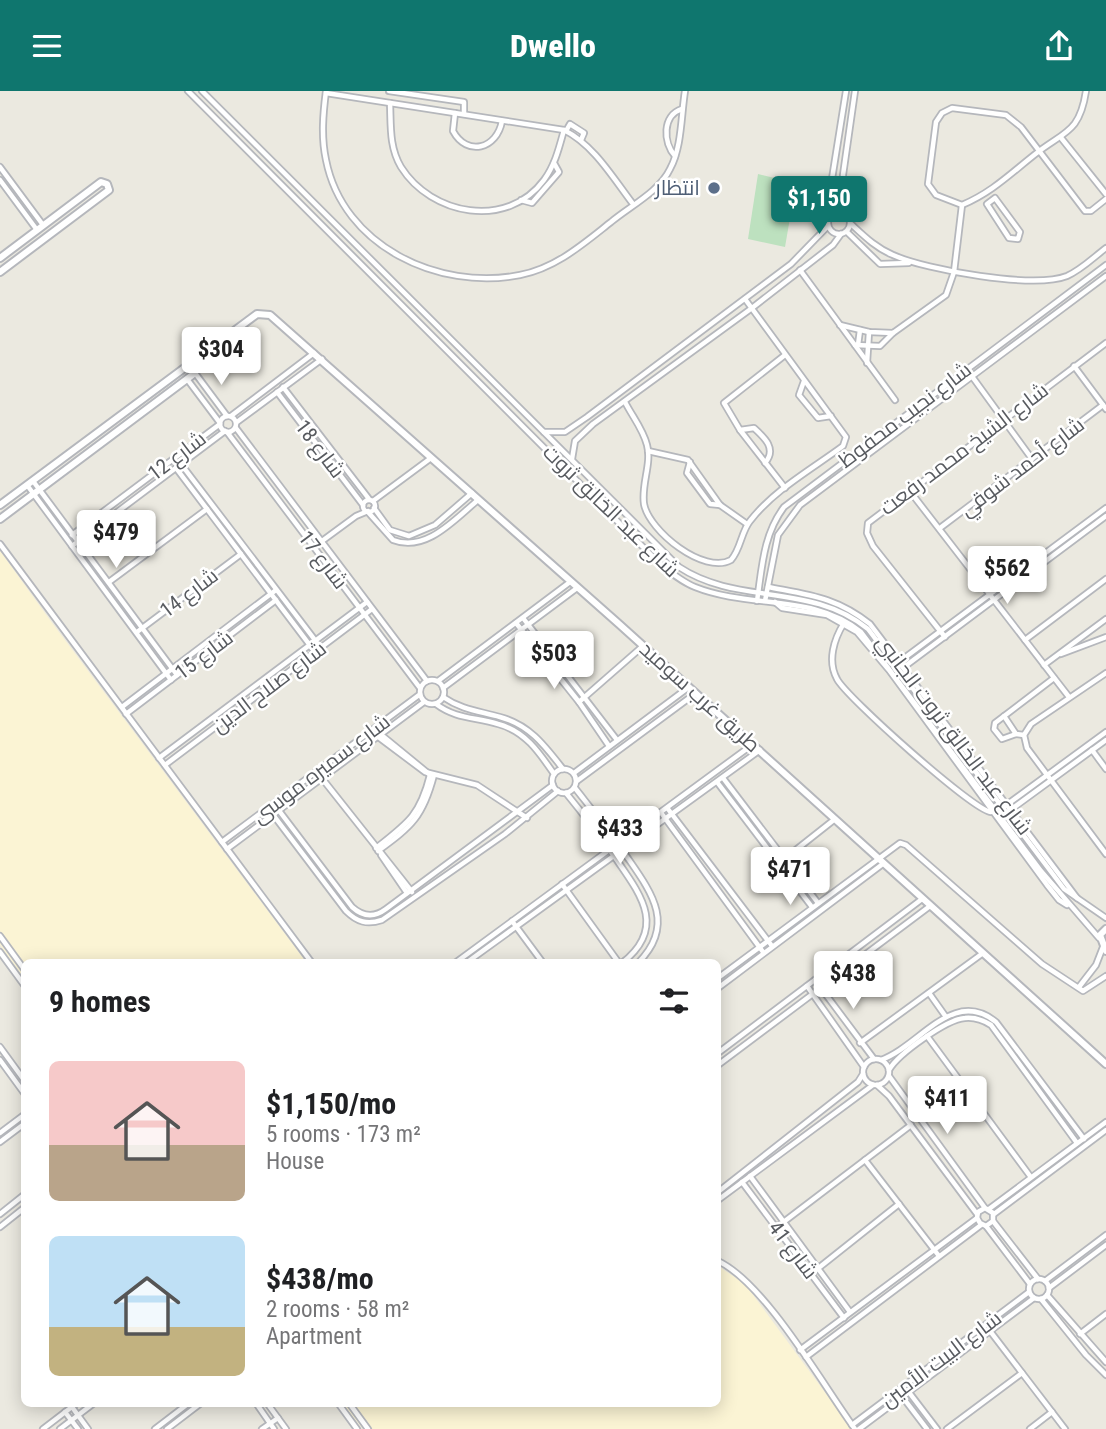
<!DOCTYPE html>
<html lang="en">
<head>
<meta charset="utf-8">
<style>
	body { margin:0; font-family:"Roboto Condensed",Cairo,sans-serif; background:#f6f6f6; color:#202124; height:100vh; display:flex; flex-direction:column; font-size:26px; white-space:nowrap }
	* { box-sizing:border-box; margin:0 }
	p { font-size:23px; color:#757577 }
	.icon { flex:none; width:38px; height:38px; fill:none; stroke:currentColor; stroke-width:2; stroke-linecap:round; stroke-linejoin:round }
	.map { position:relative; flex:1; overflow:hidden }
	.panel { position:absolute; left:21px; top:868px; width:700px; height:448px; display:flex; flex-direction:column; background:#fff; border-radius:10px; box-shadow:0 4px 18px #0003 }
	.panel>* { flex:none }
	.price { position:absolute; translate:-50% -60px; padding:0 16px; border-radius:7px; background:#fff; color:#222; font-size:23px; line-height:46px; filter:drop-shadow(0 2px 4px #0008) }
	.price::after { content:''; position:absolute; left:50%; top:42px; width:21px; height:16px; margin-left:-10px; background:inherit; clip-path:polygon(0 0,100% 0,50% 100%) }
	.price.active { background:#0f766e; color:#fff }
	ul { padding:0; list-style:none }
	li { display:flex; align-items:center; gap:21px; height:175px; padding:0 28px }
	li span { display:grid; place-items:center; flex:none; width:196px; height:140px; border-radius:10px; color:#555 }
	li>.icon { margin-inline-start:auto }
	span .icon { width:84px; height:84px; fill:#fffc; stroke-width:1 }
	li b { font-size:30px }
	h2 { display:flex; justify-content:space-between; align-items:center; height:84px; padding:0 28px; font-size:30px }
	header { display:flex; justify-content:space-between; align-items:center; height:91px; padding:0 28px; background:#0f766e; color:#fff; font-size:32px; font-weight:800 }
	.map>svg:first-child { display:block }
</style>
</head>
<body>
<header><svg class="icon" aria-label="menu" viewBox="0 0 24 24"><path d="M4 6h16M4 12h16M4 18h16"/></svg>Dwello<svg class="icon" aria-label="share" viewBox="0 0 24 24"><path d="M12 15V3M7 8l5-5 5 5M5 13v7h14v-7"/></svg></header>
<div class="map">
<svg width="1106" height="1338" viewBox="0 0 1106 1338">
	<rect width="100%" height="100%" fill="#ebe9e0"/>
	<g fill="#fbf4d4">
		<path d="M 0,460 L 50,529 L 306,871 L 24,872 L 24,887 L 0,854 Z"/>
		<path d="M 718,1175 L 745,1193 L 852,1338 L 363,1338 L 343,1313 L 718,1312 Z"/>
	</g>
	<path fill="#bde1bf" d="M 758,83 L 796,92 L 785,156 L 748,148 Z"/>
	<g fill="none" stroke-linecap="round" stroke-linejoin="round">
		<defs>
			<g id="minor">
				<path d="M 188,0 L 659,472 C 670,481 682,491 695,496 C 750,518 813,502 861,541 L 1041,780 L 1099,847"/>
				<path d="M 202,0 L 679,476 C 738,515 810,491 868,538 L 1064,798 L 1106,827"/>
				<path d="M 326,0 C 323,23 321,46 326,69 C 343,155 438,200 520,184 C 556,177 583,153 611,131 C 630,115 659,101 670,78 C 682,56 681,25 685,0"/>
				<path d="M 389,0 L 464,11 L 464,23"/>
				<path d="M 1086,0 C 1080,40 1066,40 1038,61 C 1012,81 993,101 962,114 L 936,104 L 928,93 L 936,31 L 942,22 L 952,17 L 1006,24 L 1021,36 L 1085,120 L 1091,120 L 1106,108"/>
				<path d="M 326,2 L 564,39 C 594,54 613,87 633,113"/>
				<path d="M 390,12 C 391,34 389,56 401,76 C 431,124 507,139 544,89 C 555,74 559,57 564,39"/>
				<path d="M 455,22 L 453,40 C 467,66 497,58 502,30"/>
				<path d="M 566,40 L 570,33 L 584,42 L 581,49"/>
				<path d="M 1062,48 L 1106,103"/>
				<path d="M 675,65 C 663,52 662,24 682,18"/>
				<path d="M 0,76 L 43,134"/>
				<path d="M 0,89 L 37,139"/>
				<path d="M 995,107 L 1020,141 L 1018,148 L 1009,147 L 987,113 Z"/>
				<path d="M 521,109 L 532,112 L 559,81 L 554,72"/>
				<circle cx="839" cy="132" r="11"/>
				<path d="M 846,123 L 843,84 L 855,0"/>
				<path d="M 831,124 L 831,94 L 846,0"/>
				<path d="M 851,133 C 864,145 876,157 893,164 C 926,179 1034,198 1067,185 C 1081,179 1094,166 1106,157"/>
				<path d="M 847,141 L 880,173 L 909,172"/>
				<path d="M 800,179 L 895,309"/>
				<path d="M 840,234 L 869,241 L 893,242 L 946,204 L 954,181 L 962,114"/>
				<path d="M 855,254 L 880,255 L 893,242"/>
				<path d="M 858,254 L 860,239"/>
				<path d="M 867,272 L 869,241"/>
				<path d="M 1074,275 L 1106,318"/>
				<path d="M 195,282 L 227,325"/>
				<path d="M 971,284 L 1032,368"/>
				<path d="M 187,288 L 220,332"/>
				<path d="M 804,290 L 799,304 L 818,327 L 831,325"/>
				<path d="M 283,296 L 369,408"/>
				<path d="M 277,301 L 363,414"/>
				<path d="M 625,311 C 632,325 643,338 647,354 C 652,373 641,393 644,413 C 649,440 704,484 731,469 C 741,458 741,441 750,430 C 774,399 812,378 843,355 L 846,346 L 745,208"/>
				<circle cx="228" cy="333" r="8"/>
				<path d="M 231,325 L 314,262"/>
				<path d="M 237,331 L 322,268"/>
				<path d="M 236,337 L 427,590"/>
				<path d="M 740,339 L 754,337 C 765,347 777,358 765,372"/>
				<path d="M 227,341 L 420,597"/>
				<path d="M 544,341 L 565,341 L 587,326 L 791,173 L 828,135"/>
				<path d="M 648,360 L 688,369 L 720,414 L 747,433"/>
				<path d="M 572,368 L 575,350 L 593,333 L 752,217 L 833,154 L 841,143"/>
				<path d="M 690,371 L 687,382 L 710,413 L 720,414"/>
				<path d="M 181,373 L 321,557"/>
				<path d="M 176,377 L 315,561"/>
				<path d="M 33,390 L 177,584"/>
				<path d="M 27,394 L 171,589"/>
				<path d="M 785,397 L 740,339 L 724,312 L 785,264"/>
				<path d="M 909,399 L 1069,606"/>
				<circle cx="369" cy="415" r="6"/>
				<path d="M 373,410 L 431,367"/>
				<path d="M 374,417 L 390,439 L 409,445 L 435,434 L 472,402"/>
				<path d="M 368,421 L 393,449 C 426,462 455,428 478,409"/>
				<path d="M 940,437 L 1103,314"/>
				<path d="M 72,444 L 220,333"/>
				<path d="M 322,450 L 356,425 L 368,420"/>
				<path d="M 0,453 L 312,872"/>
				<path d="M 72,455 L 225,340"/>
				<path d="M 109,491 L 207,418"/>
				<path d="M 768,496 C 809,504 836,506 870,533 L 1077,807"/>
				<path d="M 757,510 C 762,477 763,444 784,416 L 1106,174"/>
				<path d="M 765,510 L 778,444 L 800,414 L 1106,185"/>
				<path d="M 775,511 L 782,517 L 827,524 L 857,541 L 889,579 L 1047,794 L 1059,809 L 1067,814"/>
				<path d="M 523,527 L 617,649"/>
				<path d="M 516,532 L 579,611 L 609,655"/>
				<path d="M 844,532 C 834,548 827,570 837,588 C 846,606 974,720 991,721"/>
				<path d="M 137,541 L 241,463"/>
				<path d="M 945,546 L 873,455 L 867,442 L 868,432 L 1106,252"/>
				<path d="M 1025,549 L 1106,488"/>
				<path d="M 1061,563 L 1106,546"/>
				<path d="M 899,571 L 1106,417"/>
				<path d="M 1044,574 L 1106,528"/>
				<path d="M 904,576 L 1106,425"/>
				<path d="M 1106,582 L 1031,633 L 1024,644 L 1027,657 L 1106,763"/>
				<circle cx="432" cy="601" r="12"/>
				<path d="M 438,590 L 570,491"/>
				<path d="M 443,597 L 577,497"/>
				<path d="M 443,606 C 462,619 479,620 500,626 C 530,634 545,655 563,678"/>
				<path d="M 579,611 L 643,555"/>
				<path d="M 436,613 C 456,628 475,626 498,633 C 525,640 539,661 554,683"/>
				<path d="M 122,616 L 276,499"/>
				<path d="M 126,623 L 276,509"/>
				<path d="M 1004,625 L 1016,643 L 1024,644"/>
				<path d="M 379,642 L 429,683"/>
				<path d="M 1016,643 L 1002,648 L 994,638 L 995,632 L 1054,587"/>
				<path d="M 377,645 L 425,681 L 477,694 L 527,727"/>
				<path d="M 1092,659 L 1106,678"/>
				<path d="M 159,667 L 367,511"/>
				<path d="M 165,674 L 372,518"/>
				<circle cx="564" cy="690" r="12"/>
				<path d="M 317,681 L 412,801"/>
				<path d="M 574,682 L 689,596"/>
				<path d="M 723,687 L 818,812"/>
				<path d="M 577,690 L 696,602"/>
				<path d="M 717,691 L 812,816"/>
				<path d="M 575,697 C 593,720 611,742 627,766 C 652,802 676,834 638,872"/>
				<path d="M 566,702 C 584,724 600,745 616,768 C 641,804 667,837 622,872"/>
				<path d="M 274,713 L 352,816 C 363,826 374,827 386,818 L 553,694"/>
				<path d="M 1005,715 L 1106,641"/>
				<path d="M 268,717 L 346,820 C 357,831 367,834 382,829 L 505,743 L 558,700"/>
				<path d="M 668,718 L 772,855"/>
				<path d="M 1009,720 L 1106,649"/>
				<path d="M 662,723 L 763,861"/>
				<path d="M 222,751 L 419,604"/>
				<path d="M 376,757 C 408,732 420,724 430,684"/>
				<path d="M 227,758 L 424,611"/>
				<path d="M 378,760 C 412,735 423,726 434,684"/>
				<path d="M 381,764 L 407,802"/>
				<path d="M 778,773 L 835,728"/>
				<path d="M 562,793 L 619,872"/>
				<path d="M 512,830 L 543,872"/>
				<path d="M 0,845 L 24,878"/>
				<path d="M 0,861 L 24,894"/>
				<path d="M 455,872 L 752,654"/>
				<path d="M 466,872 L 760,659"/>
				<path d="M 718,887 L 900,752 L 906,754 L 1042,873 L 1083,900 L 1106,885"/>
				<path d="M 815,889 L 874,968"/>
				<path d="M 807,895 L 864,976"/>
				<path d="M 1079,896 L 1096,874 L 1103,856"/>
				<path d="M 718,897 L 884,772"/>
				<path d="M 929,902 L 946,926"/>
				<path d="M 927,945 L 1030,1085"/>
				<path d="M 860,952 L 983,862"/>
				<path d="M 0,956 L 24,989"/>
				<path d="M 718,962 L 922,808"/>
				<circle cx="876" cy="981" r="13"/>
				<path d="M 0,969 L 24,1002"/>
				<path d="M 881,969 C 920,955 953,896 996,931 L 1084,1048"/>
				<path d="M 718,974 L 930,815"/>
				<path d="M 889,979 C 898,963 947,928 965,927 C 975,926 983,929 991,934 L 1077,1052"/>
				<path d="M 889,985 L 985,1117 L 993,1122 L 993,1130 L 986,1135 L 980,1132 L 977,1127 L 978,1121 L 985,1117"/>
				<path d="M 877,994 L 889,1005 L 977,1123"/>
				<path d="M 0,1042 L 24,1024"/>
				<path d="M 0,1051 L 24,1033"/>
				<path d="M 865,1069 L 939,1165"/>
				<path d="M 750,1085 L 850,1221"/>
				<path d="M 742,1091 L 844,1227"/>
				<path d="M 718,1101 L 858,991 L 863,983"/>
				<path d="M 718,1109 L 873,994"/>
				<path d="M 989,1118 L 1106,1031"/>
				<path d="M 0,1123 L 24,1104"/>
				<path d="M 994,1123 L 1106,1039"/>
				<path d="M 993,1130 L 1038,1188"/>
				<path d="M 986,1135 L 1030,1193"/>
				<path d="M 0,1136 L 24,1117"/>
				<path d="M 777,1136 L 911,1034"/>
				<path d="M 718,1170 C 765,1192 823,1294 855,1338"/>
				<path d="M 811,1183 L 899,1113"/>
				<circle cx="1039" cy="1198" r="10"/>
				<path d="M 1045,1190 L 1106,1144"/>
				<path d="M 1049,1197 L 1106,1154"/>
				<path d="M 1047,1204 L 1106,1271"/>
				<path d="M 1041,1208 L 1086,1264 L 1106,1284"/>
				<path d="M 990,1240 L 1065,1338"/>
				<path d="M 1080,1243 L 1106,1223"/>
				<path d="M 800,1259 L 977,1127"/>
				<path d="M 806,1266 L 981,1134"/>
				<path d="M 898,1300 L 927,1338"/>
				<path d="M 908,1300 L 937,1338"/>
				<path d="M 256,1312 L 274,1338"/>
				<path d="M 267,1312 L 286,1338"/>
				<path d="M 338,1312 L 357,1338"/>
				<path d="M 349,1312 L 368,1338"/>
				<path d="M 72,1316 L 88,1338"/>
				<path d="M 65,1321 L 78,1338"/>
				<path d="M 852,1334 L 1029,1201"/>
				<path d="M 43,1338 L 77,1312"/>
				<path d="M 60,1338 L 94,1312"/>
				<path d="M 155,1338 L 189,1312"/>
				<path d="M 167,1338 L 201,1312"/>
				<path d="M 262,1338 L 278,1327"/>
				<path d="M 859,1338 L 1034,1207"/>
				<path d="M 947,1338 L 1022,1282"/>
				<path d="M 1030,1338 L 1052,1321"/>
			</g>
			<g id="tertiary">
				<path d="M 0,167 L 101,91 L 107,93 L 109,99 L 0,181"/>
				<path d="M 0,414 L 257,223 L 270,224 L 619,533 L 1106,973"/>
				<path d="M 0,428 L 195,282"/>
				<path d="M 1106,838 L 1100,844 L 1106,860"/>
			</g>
		</defs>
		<use href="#minor" stroke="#b5b7bc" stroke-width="8"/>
		<use href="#tertiary" stroke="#b5b7bc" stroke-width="10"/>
		<use href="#minor" stroke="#fff" stroke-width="4.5"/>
		<use href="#tertiary" stroke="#fff" stroke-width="6"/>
	</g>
	<circle fill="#5c6f8a" stroke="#fff" stroke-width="2.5" cx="714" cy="97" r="7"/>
	<g text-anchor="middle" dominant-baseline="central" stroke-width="5" stroke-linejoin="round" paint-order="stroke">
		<g font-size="21" fill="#4e5e75" stroke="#fff" text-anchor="end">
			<text x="700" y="97">انتظار</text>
		</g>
		<g font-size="21" fill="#585b60" stroke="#fff">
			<text transform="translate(905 324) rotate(-37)">شارع نجيب محفوظ</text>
			<text transform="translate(320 358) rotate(53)">شارع 18</text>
			<text transform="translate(964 358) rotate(-37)">شارع الشيخ محمد رفعت</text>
			<text transform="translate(177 365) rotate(-37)">شارع 12</text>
			<text transform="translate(1022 376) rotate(-37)">شارع أحمد شوقي</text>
			<text transform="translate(611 420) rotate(44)">شارع عبد الخالق ثروت</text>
			<text transform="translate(323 469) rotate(53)">شارع 17</text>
			<text transform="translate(189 502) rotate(-37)">شارع 14</text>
			<text transform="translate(204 564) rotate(-37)">شارع 15</text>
			<text transform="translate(269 596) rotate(-37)">شارع صلاح الدين</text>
			<text transform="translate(700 606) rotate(42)">طريق غرب سوميد</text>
			<text transform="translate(954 644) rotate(53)">شارع عبد الخالق ثروت الجانبي</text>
			<text transform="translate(321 678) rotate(-37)">شارع سميره موسى</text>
			<text transform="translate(793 1159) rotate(53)">شارع 41</text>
			<text transform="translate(941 1268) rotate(-37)">شارع البيت الأمين</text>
		</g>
	</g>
</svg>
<b class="price active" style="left:819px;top:145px">$1,150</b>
<b class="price" style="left:221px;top:296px">$304</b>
<b class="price" style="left:116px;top:479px">$479</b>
<b class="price" style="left:1007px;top:515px">$562</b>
<b class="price" style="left:554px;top:600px">$503</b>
<b class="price" style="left:620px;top:775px">$433</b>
<b class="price" style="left:790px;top:816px">$471</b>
<b class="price" style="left:853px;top:920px">$438</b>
<b class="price" style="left:947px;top:1045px">$411</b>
<section class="panel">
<h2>9 homes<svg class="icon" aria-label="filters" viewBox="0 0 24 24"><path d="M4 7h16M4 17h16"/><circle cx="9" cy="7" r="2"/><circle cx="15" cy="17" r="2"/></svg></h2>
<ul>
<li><span style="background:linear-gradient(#f6c9c9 60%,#b9a48a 0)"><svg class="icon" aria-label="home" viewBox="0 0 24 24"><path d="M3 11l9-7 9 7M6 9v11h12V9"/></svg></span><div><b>$1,150/mo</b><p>5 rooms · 173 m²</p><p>House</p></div></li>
<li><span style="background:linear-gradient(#bfe0f5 65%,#c2b280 0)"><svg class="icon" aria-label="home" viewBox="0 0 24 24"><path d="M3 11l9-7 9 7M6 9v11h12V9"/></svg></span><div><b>$438/mo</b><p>2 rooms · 58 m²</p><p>Apartment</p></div></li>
</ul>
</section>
</div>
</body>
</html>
